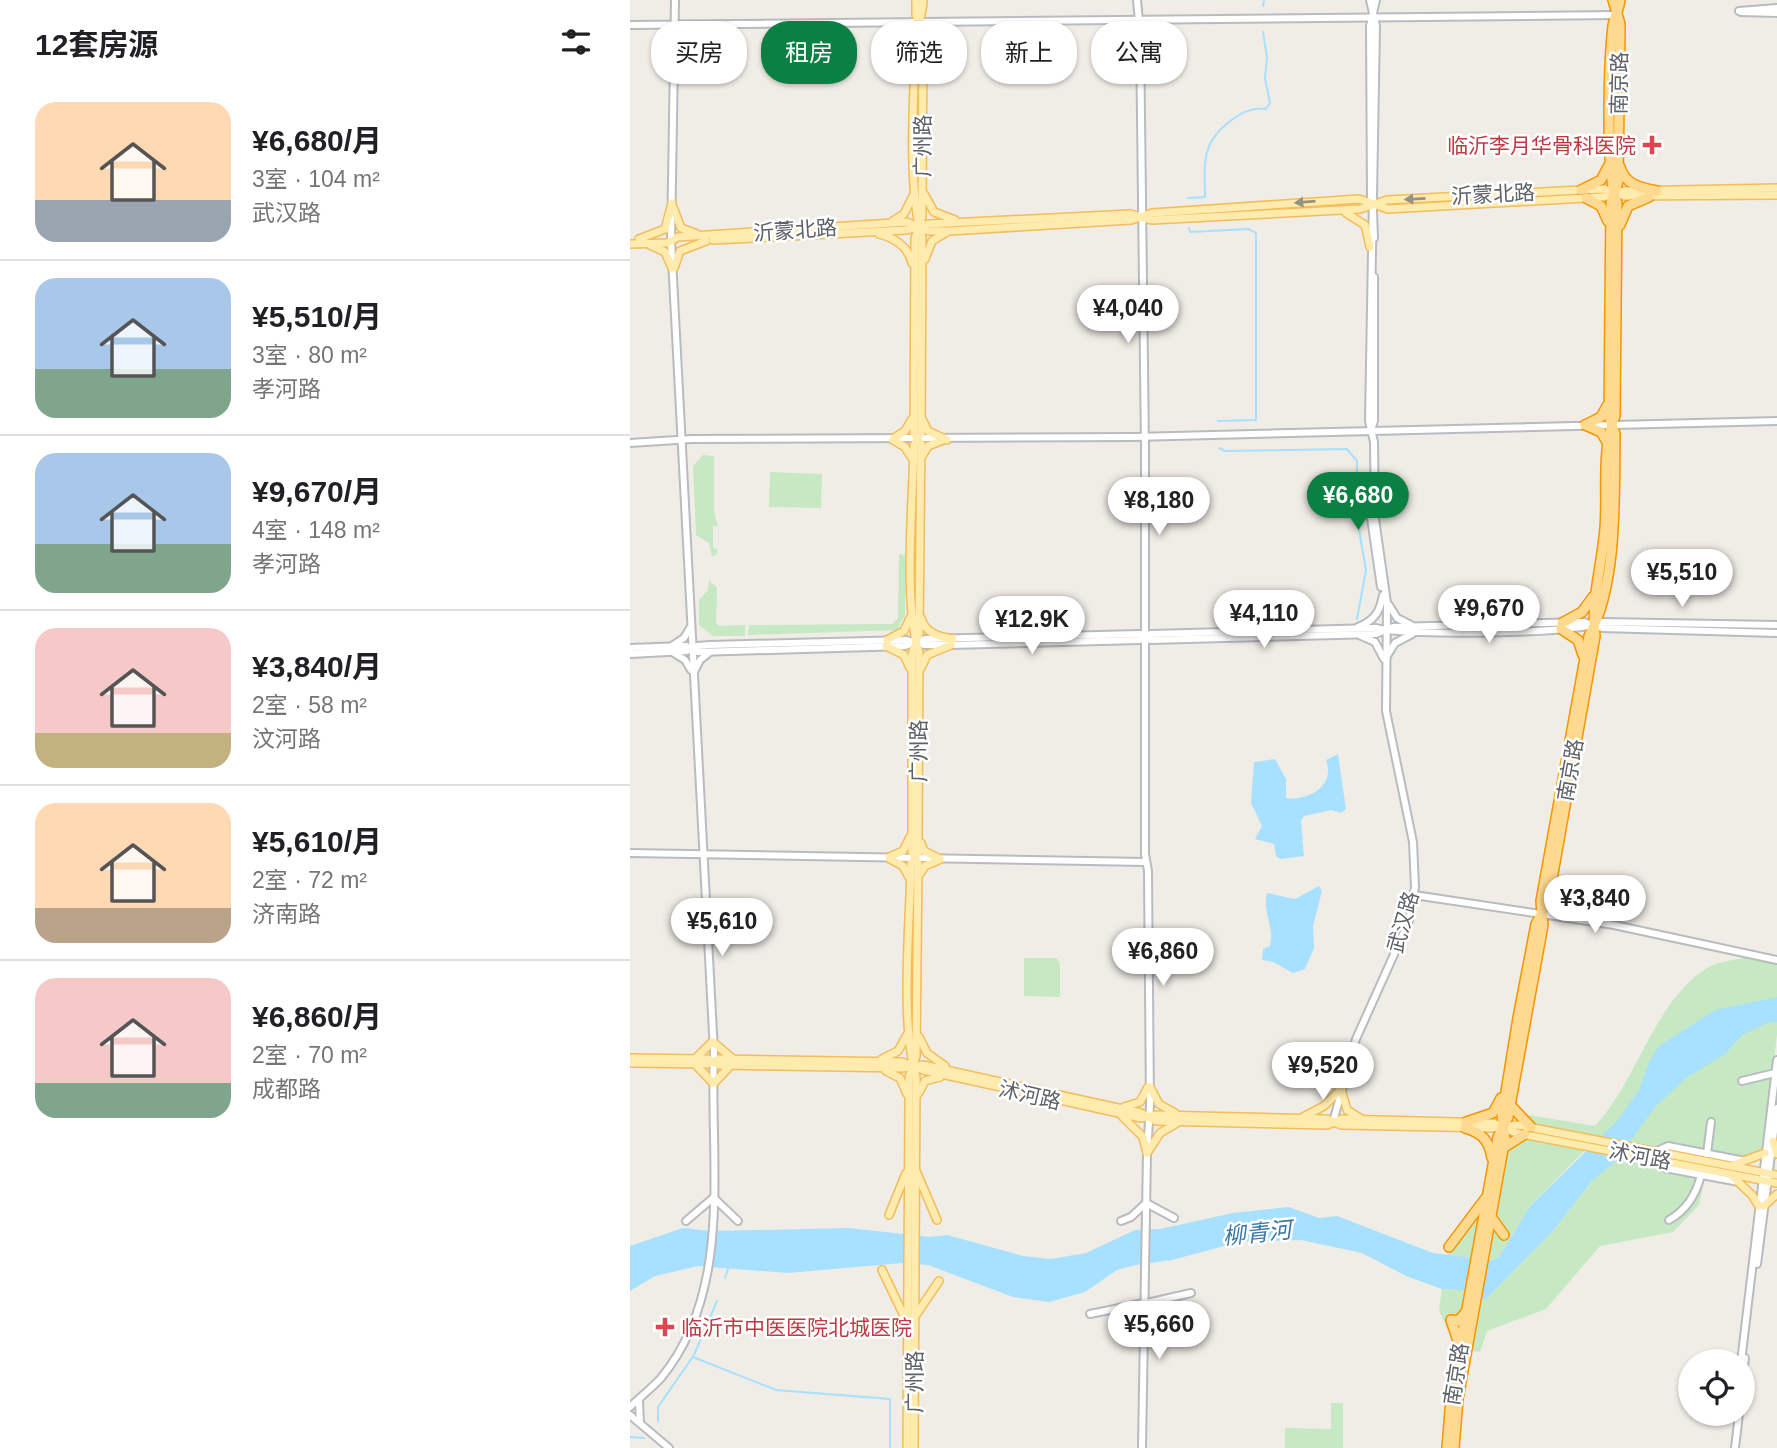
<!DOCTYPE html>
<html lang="zh">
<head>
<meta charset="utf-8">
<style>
	body { margin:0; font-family:Helvetica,"Noto Sans SC",sans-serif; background:#f2f2f2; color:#202124; height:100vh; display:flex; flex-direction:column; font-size:26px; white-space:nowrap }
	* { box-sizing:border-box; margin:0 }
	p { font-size:23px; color:#757577 }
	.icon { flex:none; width:38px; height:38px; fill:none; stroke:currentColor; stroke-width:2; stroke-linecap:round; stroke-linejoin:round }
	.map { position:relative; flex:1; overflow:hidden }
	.sheet { display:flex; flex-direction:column; background:#fff; width:630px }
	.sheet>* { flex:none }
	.guide { position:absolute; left:21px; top:21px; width:665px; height:63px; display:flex; gap:14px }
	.buttons { position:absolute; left:1048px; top:1349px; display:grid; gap:14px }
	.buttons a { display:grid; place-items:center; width:77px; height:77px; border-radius:50%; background:#fff; box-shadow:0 2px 5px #0004; font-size:35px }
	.price { position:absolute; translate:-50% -60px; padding:0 16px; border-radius:24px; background:#fff; color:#222; font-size:23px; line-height:46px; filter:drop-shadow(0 2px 4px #0008) }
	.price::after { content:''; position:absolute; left:50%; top:42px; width:21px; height:16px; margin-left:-10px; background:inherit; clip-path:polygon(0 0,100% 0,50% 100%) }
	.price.current { background:#0b8043; color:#fff }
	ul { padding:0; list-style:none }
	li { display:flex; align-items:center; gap:21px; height:175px; padding:0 35px }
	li+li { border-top:2px solid #e0e0e0 }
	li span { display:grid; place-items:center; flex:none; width:196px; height:140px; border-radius:21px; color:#555 }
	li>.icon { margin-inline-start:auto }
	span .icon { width:84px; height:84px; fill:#fffc; stroke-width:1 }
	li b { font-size:30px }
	h2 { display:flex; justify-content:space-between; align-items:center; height:84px; padding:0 35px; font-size:30px }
	.chip { padding:0 24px; border-radius:28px; background:#fff; box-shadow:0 2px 5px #0004; font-size:24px; line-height:63px }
	.chip.current { background:#0b8043; color:#fff }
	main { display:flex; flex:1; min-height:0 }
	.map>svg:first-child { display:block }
</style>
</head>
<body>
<main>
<section class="sheet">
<h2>12套房源<svg class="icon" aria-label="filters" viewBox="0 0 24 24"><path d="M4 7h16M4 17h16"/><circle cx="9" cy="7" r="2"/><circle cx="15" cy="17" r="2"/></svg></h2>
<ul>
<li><span style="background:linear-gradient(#ffd9b3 70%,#9aa5b1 0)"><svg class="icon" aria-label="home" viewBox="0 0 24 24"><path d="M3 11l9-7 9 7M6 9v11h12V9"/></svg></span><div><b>¥6,680/月</b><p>3室 · 104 m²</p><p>武汉路</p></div></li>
<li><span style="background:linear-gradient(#a9c7e8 65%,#7fa58c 0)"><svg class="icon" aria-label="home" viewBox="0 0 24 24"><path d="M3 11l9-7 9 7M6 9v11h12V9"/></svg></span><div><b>¥5,510/月</b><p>3室 · 80 m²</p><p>孝河路</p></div></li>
<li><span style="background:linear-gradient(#a9c7e8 65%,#7fa58c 0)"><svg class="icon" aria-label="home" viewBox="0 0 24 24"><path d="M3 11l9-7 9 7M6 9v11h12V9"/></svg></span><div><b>¥9,670/月</b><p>4室 · 148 m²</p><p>孝河路</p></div></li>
<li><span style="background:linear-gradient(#f6c9c9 75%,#c2b280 0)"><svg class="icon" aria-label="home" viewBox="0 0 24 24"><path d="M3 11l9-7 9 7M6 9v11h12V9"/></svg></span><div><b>¥3,840/月</b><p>2室 · 58 m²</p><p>汶河路</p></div></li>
<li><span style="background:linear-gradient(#ffd9b3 75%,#b9a48a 0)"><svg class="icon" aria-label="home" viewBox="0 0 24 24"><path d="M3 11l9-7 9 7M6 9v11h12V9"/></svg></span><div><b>¥5,610/月</b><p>2室 · 72 m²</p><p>济南路</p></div></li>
<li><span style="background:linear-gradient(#f6c9c9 75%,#7fa58c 0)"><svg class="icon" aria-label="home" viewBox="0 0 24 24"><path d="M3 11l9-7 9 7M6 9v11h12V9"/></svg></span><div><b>¥6,860/月</b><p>2室 · 70 m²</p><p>成都路</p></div></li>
</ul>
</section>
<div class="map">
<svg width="1147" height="1448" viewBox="0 0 1147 1448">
	<rect width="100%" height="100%" fill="#f0ede6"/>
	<g fill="#c6e8c3">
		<path d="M 73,455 L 84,456 L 84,512 L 88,526 L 83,526 L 83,548 L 87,549 L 87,554 L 82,557 L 79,543 L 66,535 L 63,466 Z"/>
		<path d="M 140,472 L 192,474 L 191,508 L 139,507 Z"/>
		<path d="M 269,554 L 275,555 L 275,615 L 267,630 L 118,635 L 119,625 L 262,624 L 268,618 Z"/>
		<path d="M 79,580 L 87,588 L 86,623 L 89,626 L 115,625 L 115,636 L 83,636 L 69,625 L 69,600 L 78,590 Z"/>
		<path d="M 1124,956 L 1147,960 L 1147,1034 L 1134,1149 L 1117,1158 L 1046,1142 L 1025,1147 L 903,1125 L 898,1121 L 899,1115 L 965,1126 C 1008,1080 1024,1001 1077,968 C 1089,961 1110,959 1124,956 Z"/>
		<path d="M 394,958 L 427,958 L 430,964 L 430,997 L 394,996 Z"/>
		<path d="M 896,1137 L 957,1148 L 900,1206 L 869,1257 L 862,1260 L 818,1255 L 850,1211 L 877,1149 Z"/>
		<path d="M 993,1155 L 1023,1162 L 1034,1172 L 1074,1181 L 1069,1205 L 1043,1232 L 970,1246 L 916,1309 L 857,1331 L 850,1352 L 826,1349 L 809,1310 L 812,1289 L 831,1290 L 855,1300 L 922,1232 L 961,1182 Z"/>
		<path d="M 701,1403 L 713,1403 L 713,1448 L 655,1448 L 655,1428 L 701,1429 Z"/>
	</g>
	<g fill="#a8e0ff">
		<path d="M 708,754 L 716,809 L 711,813 L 701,810 L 674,816 L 671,821 L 674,856 L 650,859 L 646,856 L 644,844 L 625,839 L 632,826 L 621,803 L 624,762 L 645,759 L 656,779 L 656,798 C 678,801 706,786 696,760 Z"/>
		<path d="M 689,886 L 692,891 L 683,926 L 684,948 L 675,969 L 663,973 L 643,962 L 632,960 L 633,949 L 640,946 C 645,927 632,912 637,893 L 665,899 Z"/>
		<path d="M 1147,997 L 1147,1022 L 1139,1022 L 1112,1035 L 1095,1054 L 1056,1078 L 1025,1107 L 985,1162 L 961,1182 L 922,1232 L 855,1300 L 831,1290 L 812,1289 L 776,1276 L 732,1253 L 671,1240 L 609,1242 L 542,1260 L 506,1265 L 487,1270 L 455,1292 L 419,1302 L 383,1297 L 298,1265 L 272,1263 L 158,1273 L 68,1266 L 25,1276 L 0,1291 L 0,1246 L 53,1228 L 81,1231 L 219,1228 L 300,1237 L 317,1235 L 393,1256 L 421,1259 L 456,1253 L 505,1230 L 530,1229 L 603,1213 L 659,1207 L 689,1218 L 707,1216 L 803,1253 L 862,1260 L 869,1257 L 900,1206 L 987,1121 L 1009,1090 L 1019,1062 L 1029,1046 L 1085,1010 Z"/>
	</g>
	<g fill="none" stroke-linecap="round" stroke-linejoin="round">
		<g stroke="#a8e0ff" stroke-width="2">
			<path d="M 633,6 L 634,0"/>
			<path d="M 558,198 L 575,197 C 575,183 573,165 577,152 C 583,130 614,105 636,109 L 640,103 L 635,78 L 637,57 L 633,32"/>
			<path d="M 559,228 L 560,232 L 619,229 L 626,233 L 626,420 L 588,421"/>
			<path d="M 589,448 L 595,451 L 717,449 L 727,461 L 727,518 L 736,570 L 727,619"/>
			<path d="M 95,1278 L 99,1266"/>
			<path d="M 63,1357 L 146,1390 L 260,1399 L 260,1448"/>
			<path d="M 28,1421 L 28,1407 L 64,1355 L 87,1301"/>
			<path d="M 0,1437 L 14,1438"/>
		</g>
		<defs>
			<g id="secondary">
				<path d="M 507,0 L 510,33 L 515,448 L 515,854 L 518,871 L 520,1106 L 517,1153 L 512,1448"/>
				<path d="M 1109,11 L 1147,8"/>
				<path d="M 1111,12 L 1147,13"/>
				<path d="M 0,25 L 986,15"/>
				<path d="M 741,197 L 740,26 L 746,0"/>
				<path d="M 743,211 L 744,238"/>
				<path d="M 741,430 L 744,421 L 744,277"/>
				<path d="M 0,443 L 62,439 L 504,437 L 1147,421"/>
				<path d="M 741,518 L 751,587"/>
				<path d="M 759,605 L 767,618 L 781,625"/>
				<path d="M 728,627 C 744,621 750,612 753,595"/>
				<path d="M 731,636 L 745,642 L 754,659"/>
				<path d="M 42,646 L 54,638 L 60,628"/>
				<path d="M 0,648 L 56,646 L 68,652 L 275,646 L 295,639 L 510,634 L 520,640 L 746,634 L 763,627 L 954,622 L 972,628 L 1147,633"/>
				<path d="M 44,653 L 55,660 L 61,670"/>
				<path d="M 0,654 L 57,651 L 67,646 L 80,645 L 276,640 L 295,645 L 321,645 L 510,640 L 520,634 L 746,628 C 774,636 949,634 972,622 L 1147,625"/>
				<path d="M 757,656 L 765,643 L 782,634"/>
				<path d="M 64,672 L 70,660 L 80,652"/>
				<path d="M 0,853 L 516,862"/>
				<path d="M 784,895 L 984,925 L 1147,960"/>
				<path d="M 1112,1081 L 1145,1073"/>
				<path d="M 703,1122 L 726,1039 L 779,921 L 785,887 L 783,842 L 756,711 L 757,603 L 745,519 L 744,442 L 739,421 L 746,26 L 740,0"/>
				<path d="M 1027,1151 L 1038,1146 L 1115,1161"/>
				<path d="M 1077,1154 L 1081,1122"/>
				<path d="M 1025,1161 L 1035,1168 L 1109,1182"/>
				<path d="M 85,1199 L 108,1221"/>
				<path d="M 518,1204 L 544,1218"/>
				<path d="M 1039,1220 C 1057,1210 1066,1195 1071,1175"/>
				<path d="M 56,1221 L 83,1198"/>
				<path d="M 491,1221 L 501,1217 L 515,1204"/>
				<path d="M 1127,1264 L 1147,1108"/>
				<path d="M 517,1303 L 561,1293"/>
				<path d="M 460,1314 L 514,1303"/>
				<path d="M 1111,1362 L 1147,1060"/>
				<path d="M 1113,1377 L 1115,1358"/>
				<path d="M 9,1401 L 10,1423"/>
				<path d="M 0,1407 C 10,1397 22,1388 31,1378 C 105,1288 79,1159 84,1052 L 41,240 L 45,0"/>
				<path d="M 0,1415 L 39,1448"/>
				<path d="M 1105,1448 L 1109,1414"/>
			</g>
			<g id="primary">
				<path d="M 294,194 L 304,212 L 325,220"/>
				<path d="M 43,207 L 51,228 L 67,234"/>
				<path d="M 716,213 L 735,225 L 740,247"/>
				<path d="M 263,221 L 274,214 L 283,196"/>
				<path d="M 249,234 C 265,238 278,246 282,263"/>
				<path d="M 9,239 L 35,229 L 42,203"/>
				<path d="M 83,240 L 277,230 L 298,224 L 500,214 L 522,220 L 730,209 L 757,200 L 951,190 L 974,189 L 994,196 L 1147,195"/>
				<path d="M 0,244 L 37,243 L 48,237 L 277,222 L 298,231 L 320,231 L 501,220 L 522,213 L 729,199 L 758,209 L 974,197 L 994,191 L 1147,188"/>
				<path d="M 20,245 L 35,252 L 42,268"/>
				<path d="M 295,259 L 302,241 L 317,232"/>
				<path d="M 44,268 L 50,251 L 76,241"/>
				<path d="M 292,419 L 298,431 L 317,440"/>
				<path d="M 264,438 L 275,431 L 282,419"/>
				<path d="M 263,440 L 275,447 L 282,458"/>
				<path d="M 291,458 L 298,446 L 313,440"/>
				<path d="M 291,618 C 295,633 309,637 323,639"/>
				<path d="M 257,640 L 274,631 L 280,618"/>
				<path d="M 256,646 L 274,655 L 280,668"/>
				<path d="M 291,668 L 297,655 L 321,645"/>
				<path d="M 291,843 L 294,851 L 310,859"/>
				<path d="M 259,857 L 273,851 L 280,837"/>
				<path d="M 260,859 L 273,866 L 279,877"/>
				<path d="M 289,875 L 295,866 L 309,860"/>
				<path d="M 289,1037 L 297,1053 L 315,1066"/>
				<path d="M 83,1042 L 103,1059"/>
				<path d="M 0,1058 L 77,1059 L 89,1065 L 272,1068 L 293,1065 L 511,1113 L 526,1121 L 697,1125 L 712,1119 L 863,1123 L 886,1133 L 1147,1183"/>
				<path d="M 65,1059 L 82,1042"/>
				<path d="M 252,1059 L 268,1051 L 277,1035"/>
				<path d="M 0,1063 L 77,1064 L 89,1059 L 272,1062 L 293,1070 L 511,1118 L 526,1115 L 697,1119 L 711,1125 L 862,1128 L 888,1125 L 1147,1175"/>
				<path d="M 66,1065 L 83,1083"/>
				<path d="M 256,1071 L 270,1078 L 277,1094"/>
				<path d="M 85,1082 L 101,1065"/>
				<path d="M 520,1087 L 529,1104 L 545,1113"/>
				<path d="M 711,1089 L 717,1110 L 730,1118"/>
				<path d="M 288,1094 L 295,1081 L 310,1077"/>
				<path d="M 494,1107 L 510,1102 L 518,1087"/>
				<path d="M 492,1116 L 513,1137 L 517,1153"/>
				<path d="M 673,1117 L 694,1106 L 711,1089"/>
				<path d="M 1143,1141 L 1147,1154"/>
				<path d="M 517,1153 L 530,1133 L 547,1123"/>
				<path d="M 1103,1165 L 1135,1153"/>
				<path d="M 287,1173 L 307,1220"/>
				<path d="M 1102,1176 L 1122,1195 L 1129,1206"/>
				<path d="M 1134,1206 L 1147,1194"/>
				<path d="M 259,1215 L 276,1173"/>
				<path d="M 252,1270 L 276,1320"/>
				<path d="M 286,1315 L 309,1281"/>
				<path d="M 277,1448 L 279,1102 L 279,1077 L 286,1056 L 288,864 L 282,852 L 282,654 L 289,633 L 291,444 L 284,433 L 285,238 L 292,217 L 293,33 L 286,15 L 286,0"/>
				<path d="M 284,1448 L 286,1077 C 270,1021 280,925 281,864 L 288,853 L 289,653 C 273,598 283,505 284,445 L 291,433 L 292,238 C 277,185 284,94 286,37 C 287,24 293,14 293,0"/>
			</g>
			<g id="highway">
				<path d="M 990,167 C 995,185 1011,188 1027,191"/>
				<path d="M 951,190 L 971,180 L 979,165"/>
				<path d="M 956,198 L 971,206 L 978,221"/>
				<path d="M 990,225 L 998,206 L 1019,197"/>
				<path d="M 955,425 L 971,417 L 977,406"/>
				<path d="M 955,425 L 971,432 L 977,442"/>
				<path d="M 932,623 L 952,612 L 963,597"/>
				<path d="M 931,629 L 948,640 L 953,655"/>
				<path d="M 880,1105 L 901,1127"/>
				<path d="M 836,1122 L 863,1113 L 871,1098"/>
				<path d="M 835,1128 C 852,1133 859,1140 862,1158"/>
				<path d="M 873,1148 L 895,1134"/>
				<path d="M 861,1217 L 874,1235"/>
				<path d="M 819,1247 L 855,1199"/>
				<path d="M 830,1347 L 821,1320 L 828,1321 L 837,1311"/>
				<path d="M 817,1448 L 821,1398 L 868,1137 L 878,1117 L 913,925 L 911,901 L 959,636 C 988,583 984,495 985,434 L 979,416 L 981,203 L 988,182 L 990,24 L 983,0"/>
				<path d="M 824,1448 L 828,1399 L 875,1138 L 872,1116 L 888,1018 L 906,924 L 918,902 L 965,636 C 961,600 972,565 975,528 C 978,492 971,449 985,416 L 987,203 C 975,174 979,60 983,26 C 984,17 989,9 990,0"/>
			</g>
		</defs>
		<use href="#secondary" stroke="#b8bbc0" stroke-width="10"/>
		<use href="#primary" stroke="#f3bc5c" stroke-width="10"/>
		<use href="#highway" stroke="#f79500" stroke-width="12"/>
		<use href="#secondary" stroke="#fff" stroke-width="6"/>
		<use href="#primary" stroke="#ffebad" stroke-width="7"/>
		<use href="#highway" stroke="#fed990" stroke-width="9"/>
	</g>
	<defs><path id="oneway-solid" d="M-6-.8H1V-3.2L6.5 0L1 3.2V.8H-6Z" transform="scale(1.75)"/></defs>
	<g fill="#969380">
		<use href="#oneway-solid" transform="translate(785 199) rotate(177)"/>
		<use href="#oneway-solid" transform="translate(675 202) rotate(175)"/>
	</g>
	<g fill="#e0444e" stroke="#fff" stroke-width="2.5">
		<path d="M1018.5 134.5h7v7h7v7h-7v7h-7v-7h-7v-7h7z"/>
		<path d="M31.5 1316.5h7v7h7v7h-7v7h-7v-7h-7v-7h7z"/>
	</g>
	<g text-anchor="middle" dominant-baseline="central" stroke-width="5" stroke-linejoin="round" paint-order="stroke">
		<g font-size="21" fill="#5e6367" stroke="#fff">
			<text transform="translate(989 83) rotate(-89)">南京路</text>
			<text transform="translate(292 146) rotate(-90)">广州路</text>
			<text transform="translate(863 194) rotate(-3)">沂蒙北路</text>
			<text transform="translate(165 230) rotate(-4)">沂蒙北路</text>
			<text transform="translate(288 751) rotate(-90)">广州路</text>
			<text transform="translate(940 770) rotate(-80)">南京路</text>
			<text transform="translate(773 922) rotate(-74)">武汉路</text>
			<text transform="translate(400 1095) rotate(13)">沭河路</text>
			<text transform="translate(1010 1156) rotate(11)">沭河路</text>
			<text transform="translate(826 1374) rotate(-81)">南京路</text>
			<text transform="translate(284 1382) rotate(-90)">广州路</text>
		</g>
		<g font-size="21" fill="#be3a42" stroke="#fff" text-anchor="end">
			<text x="1006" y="145">临沂李月华骨科医院</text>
			<text x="51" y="1327" text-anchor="start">临沂市中医医院北城医院</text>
		</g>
		<g font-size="23" font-style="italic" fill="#3c76a2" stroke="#fff">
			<text transform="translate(627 1233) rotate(-6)">柳青河</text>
		</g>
	</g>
</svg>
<div class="buttons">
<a><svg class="icon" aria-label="locate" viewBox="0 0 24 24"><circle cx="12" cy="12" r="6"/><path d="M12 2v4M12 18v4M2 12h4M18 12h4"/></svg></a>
</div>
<b class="price" style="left:498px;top:345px">¥4,040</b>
<b class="price current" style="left:728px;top:532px">¥6,680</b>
<b class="price" style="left:529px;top:537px">¥8,180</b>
<b class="price" style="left:1052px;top:609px">¥5,510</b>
<b class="price" style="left:859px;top:645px">¥9,670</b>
<b class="price" style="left:634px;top:650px">¥4,110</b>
<b class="price" style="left:402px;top:656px">¥12.9K</b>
<b class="price" style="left:965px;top:935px">¥3,840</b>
<b class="price" style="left:92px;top:958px">¥5,610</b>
<b class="price" style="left:533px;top:988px">¥6,860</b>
<b class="price" style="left:693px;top:1102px">¥9,520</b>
<b class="price" style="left:529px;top:1361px">¥5,660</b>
<div class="guide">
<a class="chip">买房</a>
<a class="chip current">租房</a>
<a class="chip">筛选</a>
<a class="chip">新上</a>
<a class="chip">公寓</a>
</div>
</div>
</main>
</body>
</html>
